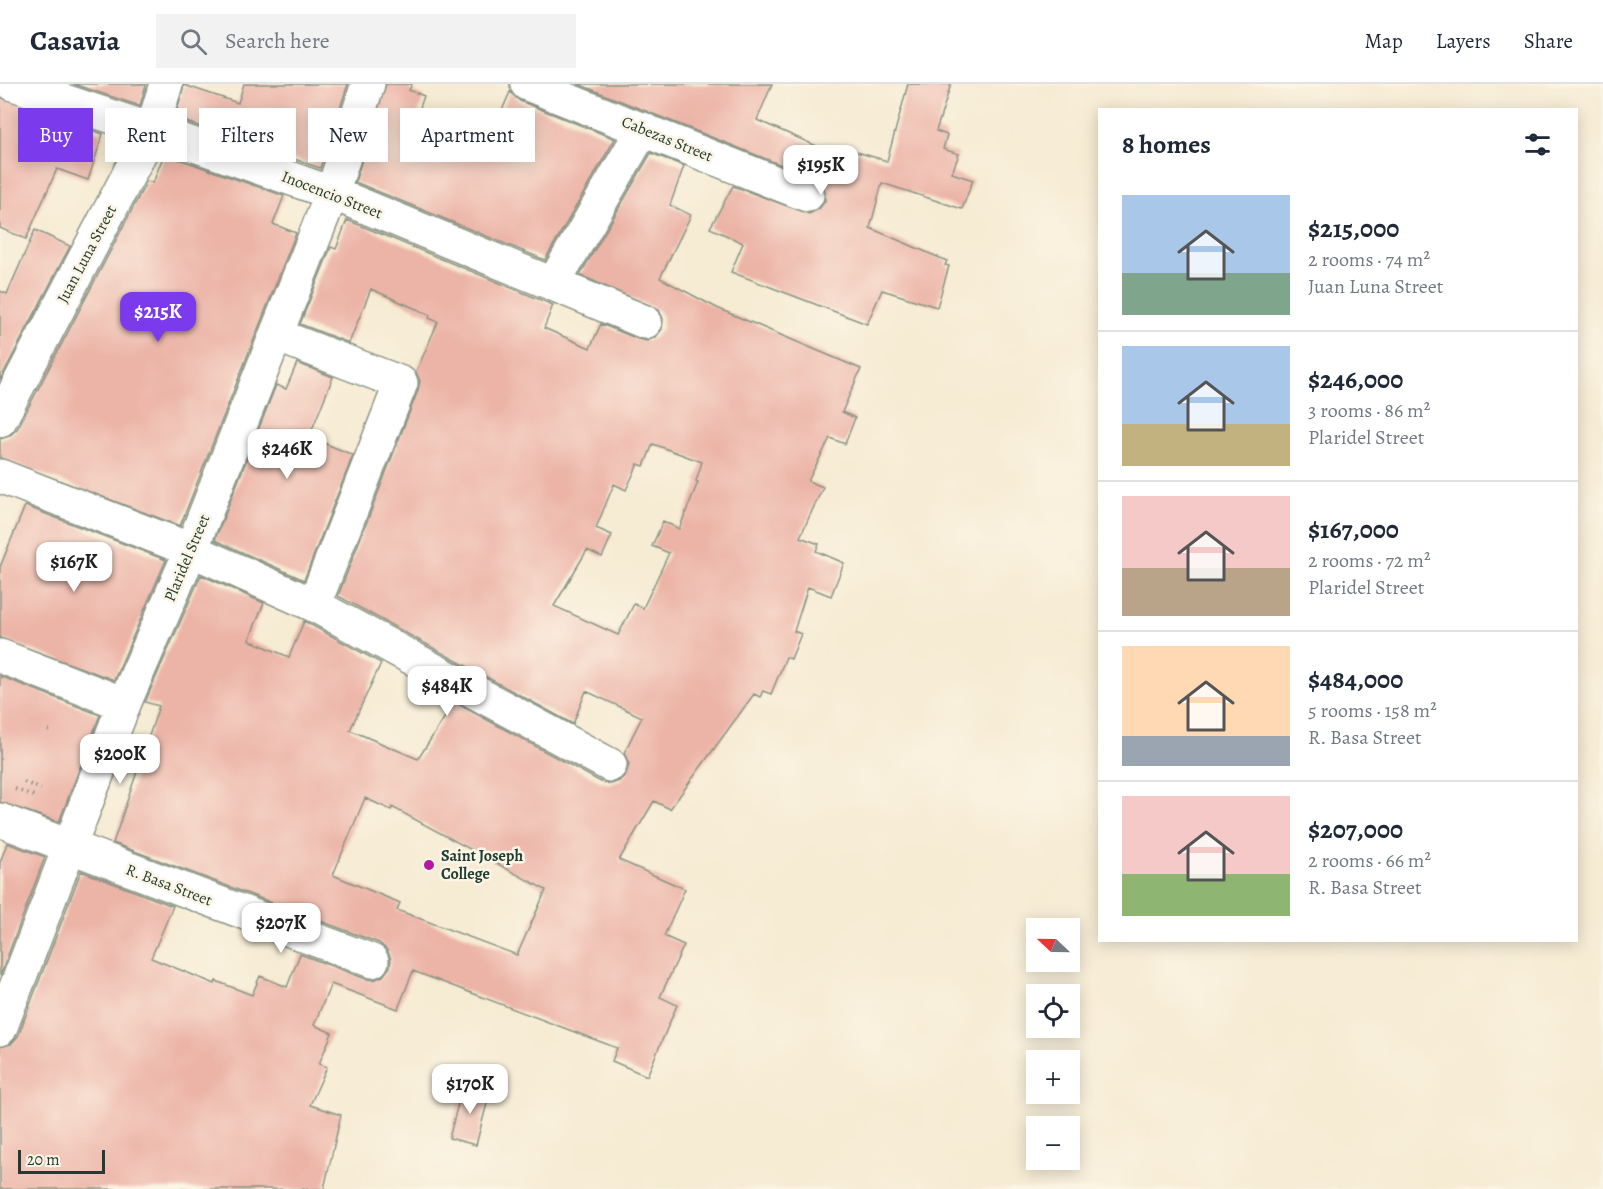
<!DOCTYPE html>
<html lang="en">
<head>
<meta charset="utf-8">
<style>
	body { margin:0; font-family:Alegreya,serif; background:#f2f2f3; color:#1f2937; height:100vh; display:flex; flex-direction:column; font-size:22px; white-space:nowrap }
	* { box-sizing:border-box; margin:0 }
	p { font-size:20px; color:#747a83 }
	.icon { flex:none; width:33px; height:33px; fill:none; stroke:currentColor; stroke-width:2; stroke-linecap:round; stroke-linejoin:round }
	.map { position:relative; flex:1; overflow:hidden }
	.side { position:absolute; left:1098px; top:24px; width:480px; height:834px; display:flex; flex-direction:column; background:#fff; border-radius:0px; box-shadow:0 3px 15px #0003 }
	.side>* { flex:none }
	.guide { position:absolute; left:18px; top:24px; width:570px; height:54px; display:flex; gap:12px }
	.needle { width:39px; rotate:292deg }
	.tools { position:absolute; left:1026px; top:834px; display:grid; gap:12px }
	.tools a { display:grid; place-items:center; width:54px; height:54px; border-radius:0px; background:#fff; box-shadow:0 3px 15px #0003; font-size:30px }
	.scale { position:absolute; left:18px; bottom:15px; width:87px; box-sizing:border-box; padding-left:6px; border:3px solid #1f3d34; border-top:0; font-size:16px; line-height:21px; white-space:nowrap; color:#1f3d34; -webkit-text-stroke:4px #fcf5e5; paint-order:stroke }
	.price { position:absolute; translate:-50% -51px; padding:0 14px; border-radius:12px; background:#fff; color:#222; font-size:20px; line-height:39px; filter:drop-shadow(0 2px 3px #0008) }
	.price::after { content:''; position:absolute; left:50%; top:36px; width:18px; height:14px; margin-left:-9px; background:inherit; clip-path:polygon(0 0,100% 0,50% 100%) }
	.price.selected { background:#7c3aed; color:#fff }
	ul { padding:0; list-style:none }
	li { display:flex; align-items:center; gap:18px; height:150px; padding:0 24px }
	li+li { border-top:2px solid #e0e1e3 }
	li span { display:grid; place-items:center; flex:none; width:168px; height:120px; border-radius:0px; color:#555 }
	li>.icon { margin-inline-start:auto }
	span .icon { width:72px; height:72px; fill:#fffc; stroke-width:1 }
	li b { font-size:26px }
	h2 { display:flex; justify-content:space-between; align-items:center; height:72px; padding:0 24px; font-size:26px }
	.chip { padding:0 21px; border-radius:0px; background:#fff; box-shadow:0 3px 15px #0003; font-size:21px; line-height:54px }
	.chip.selected { background:#7c3aed; color:#fff }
	header { display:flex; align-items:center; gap:36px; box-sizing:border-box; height:84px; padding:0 30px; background:#fff; border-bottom:2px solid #e0e1e3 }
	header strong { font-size:28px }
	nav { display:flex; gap:33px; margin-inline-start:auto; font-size:21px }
	.search { width:420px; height:54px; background:#f2f2f3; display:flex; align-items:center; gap:15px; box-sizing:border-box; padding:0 21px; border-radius:0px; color:#747a83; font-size:22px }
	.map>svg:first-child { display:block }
</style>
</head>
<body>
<header>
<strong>Casavia</strong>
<div class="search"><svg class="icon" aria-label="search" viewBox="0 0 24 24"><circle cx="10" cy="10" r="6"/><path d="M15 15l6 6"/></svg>Search here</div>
<nav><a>Map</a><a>Layers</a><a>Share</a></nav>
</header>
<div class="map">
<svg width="1603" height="1105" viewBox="0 0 1603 1105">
	<rect width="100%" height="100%" fill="#fcf5e5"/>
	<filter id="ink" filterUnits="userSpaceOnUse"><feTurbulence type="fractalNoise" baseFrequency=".0167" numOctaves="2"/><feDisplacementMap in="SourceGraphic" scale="12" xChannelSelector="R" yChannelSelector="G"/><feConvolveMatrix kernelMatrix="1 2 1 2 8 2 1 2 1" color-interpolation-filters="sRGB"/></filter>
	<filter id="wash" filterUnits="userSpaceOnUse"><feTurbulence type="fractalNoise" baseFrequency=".008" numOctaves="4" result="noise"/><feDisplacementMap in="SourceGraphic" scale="24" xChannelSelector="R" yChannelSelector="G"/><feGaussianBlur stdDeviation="1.35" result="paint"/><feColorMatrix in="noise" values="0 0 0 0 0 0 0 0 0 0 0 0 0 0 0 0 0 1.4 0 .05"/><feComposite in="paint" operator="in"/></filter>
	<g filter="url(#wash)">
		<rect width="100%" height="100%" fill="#f6ebd3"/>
		<g id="blocks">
			<g fill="#ecb4a7" fill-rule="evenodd">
				<path d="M 73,0 L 146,0 L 140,22 Z"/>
				<path d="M 244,0 L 348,0 L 320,84 L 175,34 L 184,1 L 238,19 Z"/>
				<path d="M 386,0 L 412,0 L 409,6 L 424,12 L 416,35 L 486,63 L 510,8 L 520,17 L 615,55 L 545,176 L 355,98 Z"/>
				<path d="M 578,0 L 772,0 L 757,36 L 844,74 L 847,65 L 887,77 L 908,0 L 951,0 L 936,47 L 947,51 L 943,65 L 959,70 L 952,89 L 973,96 L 962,125 L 882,99 L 870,144 L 947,177 L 945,181 L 949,182 L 937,223 L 882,206 L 867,240 L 731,188 L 743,159 L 710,144 L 733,102 L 809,130 L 819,125 L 825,117 L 825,108 L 821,99 L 814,94 Z"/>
				<path d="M 0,13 L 103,50 L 88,96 L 57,85 L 26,155 L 0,144 Z"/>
				<path d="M 651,69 L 684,82 L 670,121 L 691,131 L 660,194 L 717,224 L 861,285 L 842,328 L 855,334 L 845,360 L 830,354 L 808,397 L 823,403 L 800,453 L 819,460 L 816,467 L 844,479 L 831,512 L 808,503 L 794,547 L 801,550 L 791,575 L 786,573 L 771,610 L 763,607 L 760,613 L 754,610 L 670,725 L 654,717 L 619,776 L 685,805 L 664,852 L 684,861 L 660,913 L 677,921 L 647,992 L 612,977 L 617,964 L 413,887 L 398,925 L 331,900 L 314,941 L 332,949 L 319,980 L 327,983 L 310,1021 L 341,1031 L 324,1105 L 0,1105 L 0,963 L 11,960 L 18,952 L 81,787 L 173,822 L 151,874 L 215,900 L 216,897 L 252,911 L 260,892 L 287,903 L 300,870 L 366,895 L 374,896 L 383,892 L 390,883 L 391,875 L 387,866 L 379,859 L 113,759 L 159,622 L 145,618 L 201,491 L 264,519 L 249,556 L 289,573 L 304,537 L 381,579 L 350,646 L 418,675 L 452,622 L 431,614 L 434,607 L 601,698 L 611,700 L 619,697 L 626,690 L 629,680 L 624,669 L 642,633 L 586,607 L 573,640 L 338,512 L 418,306 L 420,297 L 416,288 L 438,238 L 429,234 L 430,231 L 371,205 L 349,259 L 300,240 L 331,163 L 336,165 L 347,136 L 553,221 L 544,244 L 590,264 L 601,240 L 638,255 L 647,257 L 656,253 L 662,245 L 663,235 L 659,226 L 580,191 ZM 653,360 L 702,378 L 696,397 L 698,398 L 679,445 L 663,437 L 652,462 L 669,469 L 643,524 L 634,520 L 618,551 L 554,522 L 587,466 L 602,473 L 612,451 L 596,444 L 614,400 L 626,406 L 638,380 L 644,382 ZM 365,714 L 391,726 L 392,723 L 546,806 L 517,871 L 397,826 L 400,819 L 333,791 Z"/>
				<path d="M 164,70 L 284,112 L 273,140 L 296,149 L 180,442 L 0,374 L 0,355 L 9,352 L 17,345 L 147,97 L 153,99 Z"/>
				<path d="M 35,146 L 70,162 L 0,296 L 0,207 L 7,210 Z"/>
				<path d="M 297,279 L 333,293 L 309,353 L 353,371 L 304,496 L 215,456 L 276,301 L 286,305 Z"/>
				<path d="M 25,422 L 166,476 L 114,596 L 0,554 L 0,483 Z"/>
				<path d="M 0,592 L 100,631 L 59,738 L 0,718 Z"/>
				<path d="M 7,759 L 45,773 L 0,892 L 0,779 Z"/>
				<path d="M 463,1001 L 490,1008 L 476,1061 L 449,1054 Z"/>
			</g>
		</g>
	</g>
	<g filter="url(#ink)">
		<use href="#blocks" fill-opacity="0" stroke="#8a9484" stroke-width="1.5"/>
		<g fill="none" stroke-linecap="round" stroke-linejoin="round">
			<defs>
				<g id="minor">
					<path d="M 13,0 L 152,46 L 332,109 L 645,238"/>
					<path d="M 527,0 L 807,111"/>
					<path d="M 553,200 L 643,45"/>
					<path d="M 276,251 L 401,299 L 314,521"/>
					<path d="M 0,336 L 152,46 L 166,0"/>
					<path d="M 0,392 L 191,466 L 314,521 L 610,681"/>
					<path d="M 0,572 L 124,620"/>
					<path d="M 0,736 L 372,877"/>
					<path d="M 0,945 L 124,620 L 191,466 L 332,109 L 368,0"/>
				</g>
			</defs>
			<use href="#minor" stroke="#8a9484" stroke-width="36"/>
			<g stroke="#8a9484" stroke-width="4" stroke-dasharray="1.5 4.5" stroke-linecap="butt">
				<path d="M 48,646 L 52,647"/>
				<path d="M 24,698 L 41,705"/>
				<path d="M 15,705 L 37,713"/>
			</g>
			<use href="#minor" stroke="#fff" stroke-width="33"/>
		</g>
	</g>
	<circle fill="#b5179e" stroke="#fcf5e5" stroke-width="2" cx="429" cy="781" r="6"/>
	<g text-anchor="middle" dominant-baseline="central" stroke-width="5" stroke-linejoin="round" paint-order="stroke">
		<g font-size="16" fill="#1f3d34" stroke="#fcf5e5">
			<text transform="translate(667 55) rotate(22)">Cabezas Street</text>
			<text transform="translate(332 111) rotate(21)">Inocencio Street</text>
			<text transform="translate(87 170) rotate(-62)">Juan Luna Street</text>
			<text transform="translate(187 474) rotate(-67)">Plaridel Street</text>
			<text transform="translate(169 801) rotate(21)">R. Basa Street</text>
		</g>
		<g font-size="16" font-weight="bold" fill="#1f3d34" stroke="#fcf5e5" text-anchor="start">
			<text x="441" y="772">Saint Joseph<tspan x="441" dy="18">College</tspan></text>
		</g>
	</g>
</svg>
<div class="tools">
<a><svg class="needle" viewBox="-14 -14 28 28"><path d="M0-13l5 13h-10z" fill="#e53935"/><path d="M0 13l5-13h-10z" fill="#747a83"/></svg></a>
<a><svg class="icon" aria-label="locate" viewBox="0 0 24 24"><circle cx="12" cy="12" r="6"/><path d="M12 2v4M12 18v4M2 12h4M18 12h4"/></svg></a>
<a>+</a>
<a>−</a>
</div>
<div class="scale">20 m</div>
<b class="price" style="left:821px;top:112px">$195K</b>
<b class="price selected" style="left:158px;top:259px">$215K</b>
<b class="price" style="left:287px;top:396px">$246K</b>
<b class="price" style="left:74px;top:509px">$167K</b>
<b class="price" style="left:447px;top:633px">$484K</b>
<b class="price" style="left:120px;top:701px">$200K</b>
<b class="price" style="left:281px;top:870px">$207K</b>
<b class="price" style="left:470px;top:1031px">$170K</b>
<div class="guide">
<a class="chip selected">Buy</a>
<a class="chip">Rent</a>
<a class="chip">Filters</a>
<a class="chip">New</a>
<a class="chip">Apartment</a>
</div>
<section class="side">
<h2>8 homes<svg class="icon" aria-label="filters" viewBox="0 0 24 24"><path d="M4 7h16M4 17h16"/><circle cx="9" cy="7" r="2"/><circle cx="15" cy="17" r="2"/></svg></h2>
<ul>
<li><span style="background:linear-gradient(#a9c7e8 65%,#7fa58c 0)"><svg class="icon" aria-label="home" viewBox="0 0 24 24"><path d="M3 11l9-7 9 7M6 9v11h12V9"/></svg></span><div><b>$215,000</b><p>2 rooms · 74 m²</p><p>Juan Luna Street</p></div></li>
<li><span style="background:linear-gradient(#a9c7e8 65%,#c2b280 0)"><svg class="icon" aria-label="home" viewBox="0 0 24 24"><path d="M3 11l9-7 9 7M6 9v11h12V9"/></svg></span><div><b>$246,000</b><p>3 rooms · 86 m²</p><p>Plaridel Street</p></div></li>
<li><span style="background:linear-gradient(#f6c9c9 60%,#b9a48a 0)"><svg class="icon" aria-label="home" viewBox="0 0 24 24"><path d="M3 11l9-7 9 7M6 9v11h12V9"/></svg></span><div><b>$167,000</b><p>2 rooms · 72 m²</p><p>Plaridel Street</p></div></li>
<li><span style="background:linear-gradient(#ffd9b3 75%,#9aa5b1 0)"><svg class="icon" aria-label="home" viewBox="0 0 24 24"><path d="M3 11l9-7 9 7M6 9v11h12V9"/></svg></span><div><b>$484,000</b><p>5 rooms · 158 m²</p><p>R. Basa Street</p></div></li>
<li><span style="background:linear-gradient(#f6c9c9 65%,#8fb573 0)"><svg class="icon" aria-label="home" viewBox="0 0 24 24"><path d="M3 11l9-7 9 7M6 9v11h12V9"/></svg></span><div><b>$207,000</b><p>2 rooms · 66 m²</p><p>R. Basa Street</p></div></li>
</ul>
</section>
</div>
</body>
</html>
